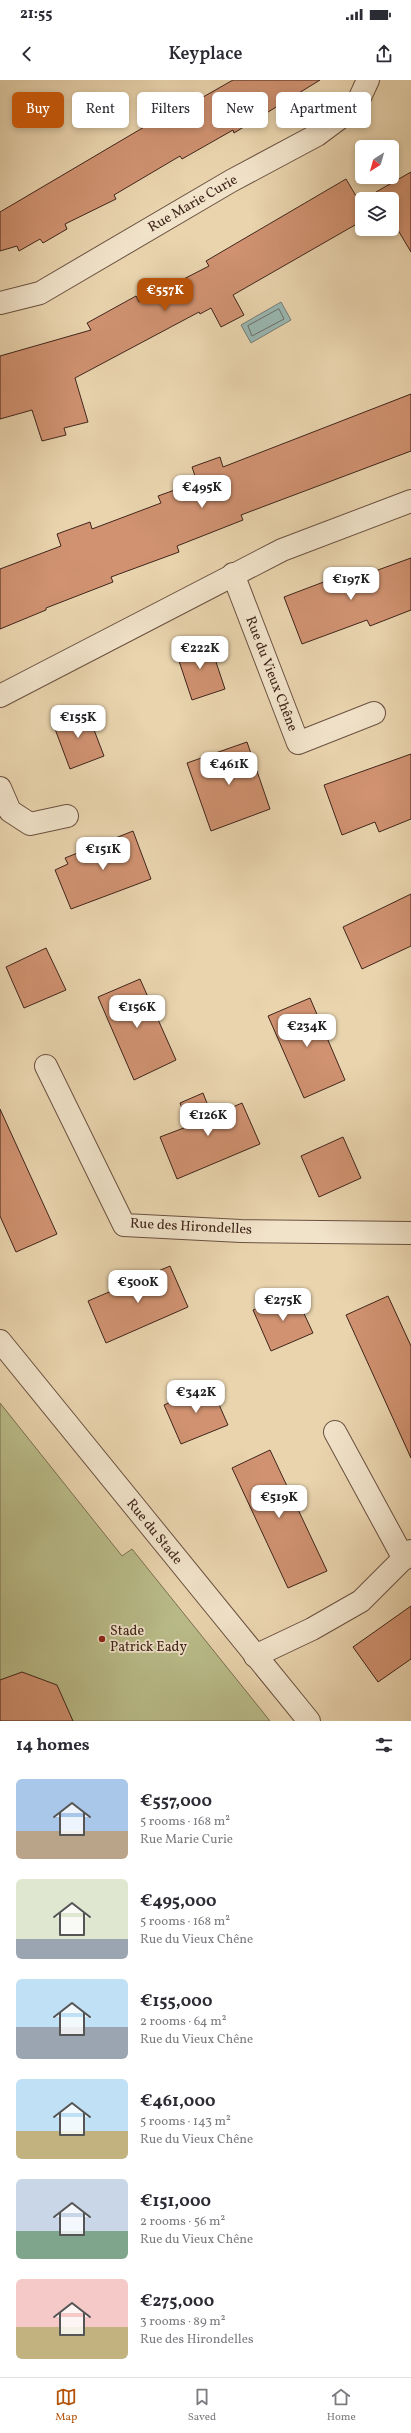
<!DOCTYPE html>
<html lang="en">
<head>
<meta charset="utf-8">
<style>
	body { margin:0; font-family:Vollkorn,serif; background:#f7f7f7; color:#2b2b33; height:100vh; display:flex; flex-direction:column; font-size:15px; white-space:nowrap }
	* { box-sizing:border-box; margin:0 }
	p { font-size:13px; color:#7c7c81 }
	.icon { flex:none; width:22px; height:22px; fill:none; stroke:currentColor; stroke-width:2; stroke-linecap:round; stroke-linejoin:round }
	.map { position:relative; height:1641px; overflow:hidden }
	.side { display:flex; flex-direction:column; background:#fff; flex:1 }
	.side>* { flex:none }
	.hud { position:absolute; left:12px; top:12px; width:387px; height:36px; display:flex; gap:8px }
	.needle { width:26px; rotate:217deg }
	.buttons { position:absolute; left:355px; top:60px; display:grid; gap:8px }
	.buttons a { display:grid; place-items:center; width:44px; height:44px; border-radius:6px; background:#fff; box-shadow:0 2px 6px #0003; font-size:20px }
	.price { position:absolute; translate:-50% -34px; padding:0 9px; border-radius:8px; background:#fff; color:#222; font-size:13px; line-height:26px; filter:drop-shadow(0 1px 2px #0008) }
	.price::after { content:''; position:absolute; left:50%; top:24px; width:12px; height:9px; margin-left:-6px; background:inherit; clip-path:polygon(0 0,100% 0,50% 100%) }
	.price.on { background:#b45309; color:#fff }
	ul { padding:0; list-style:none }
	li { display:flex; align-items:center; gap:12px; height:100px; padding:0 16px }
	li span { display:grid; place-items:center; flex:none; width:112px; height:80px; border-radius:6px; color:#555 }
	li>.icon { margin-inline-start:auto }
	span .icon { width:48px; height:48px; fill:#fffc; stroke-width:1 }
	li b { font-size:17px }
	h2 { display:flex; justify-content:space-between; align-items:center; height:48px; padding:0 16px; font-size:17px }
	.pill { padding:0 14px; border-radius:6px; background:#fff; box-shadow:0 2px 6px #0003; font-size:14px; line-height:36px }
	.pill.on { background:#b45309; color:#fff }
	.status { display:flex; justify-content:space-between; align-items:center; height:28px; padding:0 20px; background:#fff; direction:ltr }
	.status svg { height:11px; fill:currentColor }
	header { display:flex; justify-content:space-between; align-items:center; height:52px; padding:0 16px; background:#fff; font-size:18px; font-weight:600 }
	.tabs { display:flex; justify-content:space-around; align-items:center; height:56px; border-top:1px solid #e1e1e2; background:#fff; font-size:11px; color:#7c7c81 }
	.tabs a { display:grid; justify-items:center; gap:2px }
	.tabs .on { color:#b45309 }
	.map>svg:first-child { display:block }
</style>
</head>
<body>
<div class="status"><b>21:55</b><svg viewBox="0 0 49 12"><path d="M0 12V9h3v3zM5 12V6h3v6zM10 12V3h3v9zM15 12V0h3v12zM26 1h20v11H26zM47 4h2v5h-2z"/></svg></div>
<header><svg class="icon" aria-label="back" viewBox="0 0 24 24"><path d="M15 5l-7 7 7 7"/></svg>Keyplace<svg class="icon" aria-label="share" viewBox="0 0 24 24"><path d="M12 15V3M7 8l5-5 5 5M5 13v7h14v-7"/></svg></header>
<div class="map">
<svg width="411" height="1641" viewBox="0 0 411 1641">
	<rect width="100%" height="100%" fill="#e9d4ae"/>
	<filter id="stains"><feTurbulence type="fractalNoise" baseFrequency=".005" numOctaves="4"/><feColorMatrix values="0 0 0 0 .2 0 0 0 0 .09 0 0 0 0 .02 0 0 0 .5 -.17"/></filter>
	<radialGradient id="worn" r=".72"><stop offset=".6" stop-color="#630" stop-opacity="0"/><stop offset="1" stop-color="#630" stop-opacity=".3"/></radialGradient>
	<path fill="#b9bc89" stroke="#7c7052" d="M 0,1323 L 122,1476 L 132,1469 L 270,1641 L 0,1641 Z"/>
	<path fill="#99b7b2" stroke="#757d76" d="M 281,222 L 291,240 L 251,263 L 241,245 Z"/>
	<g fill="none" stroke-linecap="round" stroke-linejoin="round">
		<path stroke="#6c6e66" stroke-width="1" d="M 279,229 L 284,239 L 252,256 L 248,246 Z"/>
	</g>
	<g fill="#d09271" stroke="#40251b">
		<path d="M 233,0 L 320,0 L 234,53 L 233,50 L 182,79 L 180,76 L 114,115 L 116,119 L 65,144 L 67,149 L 43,163 L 40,159 L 19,171 L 17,166 L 0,171 L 0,132 L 173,30 L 175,33 Z"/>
		<path d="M 411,92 L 411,172 L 392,140 L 392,119 L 380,119 L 376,112 Z"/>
		<path d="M 346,99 L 362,126 L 362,141 L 233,215 L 244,235 L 221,247 L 211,228 L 200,234 L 199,232 L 75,298 L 88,342 L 64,348 L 66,355 L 42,361 L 32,330 L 0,339 L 0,276 L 91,250 L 87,243 L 136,216 L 139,222 L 209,186 L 206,181 Z"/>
		<path d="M 411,314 L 411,371 L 241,435 L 243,440 L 177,466 L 179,472 L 111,497 L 113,502 L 46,528 L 46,530 L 0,549 L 0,489 L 61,466 L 57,454 L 90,442 L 92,449 L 161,423 L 158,416 L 197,402 L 192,387 L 220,377 L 223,387 Z"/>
		<path d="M 411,478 L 411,530 L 370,546 L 367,540 L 302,564 L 284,517 L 350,492 L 353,499 Z"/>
		<path d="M 209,561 L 225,609 L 192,620 L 176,572 Z"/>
		<path d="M 86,629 L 104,676 L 70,689 L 52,641 Z"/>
		<path d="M 247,662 L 270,729 L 211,751 L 187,683 Z"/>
		<path d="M 411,674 L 411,739 L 379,752 L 375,742 L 342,755 L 324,705 Z"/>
		<path d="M 133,751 L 151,799 L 71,829 L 55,790 L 68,784 L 65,778 Z"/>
		<path d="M 411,814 L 411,866 L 362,889 L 343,847 Z"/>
		<path d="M 46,868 L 66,910 L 24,928 L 6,887 Z"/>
		<path d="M 140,899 L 176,980 L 134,1000 L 98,917 Z"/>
		<path d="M 310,918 L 345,1000 L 304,1018 L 268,936 Z"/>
		<path d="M 203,1013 L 212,1036 L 242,1023 L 260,1064 L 177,1099 L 160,1057 L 189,1046 L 180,1023 Z"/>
		<path d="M 0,1029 L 57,1154 L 16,1172 L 0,1136 Z"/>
		<path d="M 343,1057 L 361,1098 L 319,1117 L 301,1076 Z"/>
		<path d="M 170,1186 L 188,1227 L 106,1263 L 88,1221 Z"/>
		<path d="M 294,1212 L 313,1253 L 271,1271 L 253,1230 Z"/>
		<path d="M 388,1216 L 411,1266 L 411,1378 L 346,1235 Z"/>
		<path d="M 210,1304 L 228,1345 L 181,1364 L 164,1325 Z"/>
		<path d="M 270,1370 L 327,1491 L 288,1508 L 232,1388 Z"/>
		<path d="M 411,1526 L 411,1579 L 378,1602 L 353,1567 Z"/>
		<path d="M 22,1592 L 57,1605 L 73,1641 L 0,1641 L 0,1600 Z"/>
	</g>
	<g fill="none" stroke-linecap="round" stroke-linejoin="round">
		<defs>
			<g id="street">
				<path d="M 0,223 L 40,213 L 231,101 L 317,55 L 356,26 L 368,0"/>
				<path d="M 233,494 L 298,663 L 374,633"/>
				<path d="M 0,616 L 282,470 L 411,421"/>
				<path d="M 0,708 L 10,731 L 30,744 L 67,736"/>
				<path d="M 46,986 L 124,1145 L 241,1151 L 411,1153"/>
				<path d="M 0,1261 L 309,1641"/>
				<path d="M 335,1352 L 404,1479"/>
				<path d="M 255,1576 L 312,1549 L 361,1521 L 411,1471"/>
			</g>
		</defs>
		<use href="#street" stroke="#6a5140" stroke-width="24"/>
		<use href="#street" stroke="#f1e3ca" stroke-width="22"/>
	</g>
	<circle fill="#8f2418" stroke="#f1e3ca" stroke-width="1.5" cx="102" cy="1559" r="4"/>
	<g text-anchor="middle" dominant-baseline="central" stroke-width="3.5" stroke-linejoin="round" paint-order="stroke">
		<g font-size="14" fill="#40251b" stroke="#f1e3ca">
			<text transform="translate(193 124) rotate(-30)">Rue Marie Curie</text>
			<text transform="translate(271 594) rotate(69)">Rue du Vieux Chêne</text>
			<text transform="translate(191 1147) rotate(3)">Rue des Hirondelles</text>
			<text transform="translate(154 1452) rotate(51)">Rue du Stade</text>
		</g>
		<g font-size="14" fill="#40251b" stroke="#f1e3ca" text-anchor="start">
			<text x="110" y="1551">Stade<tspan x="110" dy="16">Patrick Eady</tspan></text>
		</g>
	</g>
	<rect width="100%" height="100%" filter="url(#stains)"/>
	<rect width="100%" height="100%" fill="url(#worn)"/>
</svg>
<div class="buttons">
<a><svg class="needle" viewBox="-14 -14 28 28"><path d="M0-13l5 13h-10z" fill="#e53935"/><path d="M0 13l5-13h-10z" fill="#7c7c81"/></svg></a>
<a><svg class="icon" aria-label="layers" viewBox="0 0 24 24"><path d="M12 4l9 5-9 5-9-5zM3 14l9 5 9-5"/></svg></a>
</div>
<b class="price on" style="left:165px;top:232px">€557K</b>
<b class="price" style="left:202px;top:429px">€495K</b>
<b class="price" style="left:351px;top:521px">€197K</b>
<b class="price" style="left:200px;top:590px">€222K</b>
<b class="price" style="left:78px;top:659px">€155K</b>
<b class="price" style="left:229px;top:706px">€461K</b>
<b class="price" style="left:103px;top:791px">€151K</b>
<b class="price" style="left:137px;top:949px">€156K</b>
<b class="price" style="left:307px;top:968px">€234K</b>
<b class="price" style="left:208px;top:1057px">€126K</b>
<b class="price" style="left:138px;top:1224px">€500K</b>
<b class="price" style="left:283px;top:1242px">€275K</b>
<b class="price" style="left:196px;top:1334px">€342K</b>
<b class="price" style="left:279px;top:1439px">€519K</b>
<div class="hud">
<a class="pill on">Buy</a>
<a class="pill">Rent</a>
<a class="pill">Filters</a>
<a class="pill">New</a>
<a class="pill">Apartment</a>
</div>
</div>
<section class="side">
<h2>14 homes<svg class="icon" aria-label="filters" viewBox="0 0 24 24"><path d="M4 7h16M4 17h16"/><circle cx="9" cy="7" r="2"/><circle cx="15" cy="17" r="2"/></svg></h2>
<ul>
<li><span style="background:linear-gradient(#a9c7e8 65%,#b9a48a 0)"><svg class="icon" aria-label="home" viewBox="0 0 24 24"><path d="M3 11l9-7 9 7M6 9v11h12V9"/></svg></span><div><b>€557,000</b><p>5 rooms · 168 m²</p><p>Rue Marie Curie</p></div></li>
<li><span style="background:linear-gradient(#dfe7d0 75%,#9aa5b1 0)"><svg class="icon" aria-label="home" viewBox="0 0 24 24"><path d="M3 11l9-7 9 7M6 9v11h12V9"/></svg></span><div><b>€495,000</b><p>5 rooms · 168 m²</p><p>Rue du Vieux Chêne</p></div></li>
<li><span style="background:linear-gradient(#bfe0f5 60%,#9aa5b1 0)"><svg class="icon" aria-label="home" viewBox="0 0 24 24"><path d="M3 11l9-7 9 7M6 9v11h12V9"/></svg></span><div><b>€155,000</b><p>2 rooms · 64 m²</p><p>Rue du Vieux Chêne</p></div></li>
<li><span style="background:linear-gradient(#bfe0f5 65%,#c2b280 0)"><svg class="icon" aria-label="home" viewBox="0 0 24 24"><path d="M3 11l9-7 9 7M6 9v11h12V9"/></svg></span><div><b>€461,000</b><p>5 rooms · 143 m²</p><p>Rue du Vieux Chêne</p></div></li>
<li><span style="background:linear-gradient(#c9d6e8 65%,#7fa58c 0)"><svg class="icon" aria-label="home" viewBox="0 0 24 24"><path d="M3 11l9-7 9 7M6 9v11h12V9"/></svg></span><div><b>€151,000</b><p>2 rooms · 56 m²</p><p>Rue du Vieux Chêne</p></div></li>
<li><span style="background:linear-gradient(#f6c9c9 60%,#c2b280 0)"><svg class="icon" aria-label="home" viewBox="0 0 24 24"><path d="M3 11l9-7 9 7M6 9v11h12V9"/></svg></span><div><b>€275,000</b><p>3 rooms · 89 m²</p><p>Rue des Hirondelles</p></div></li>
</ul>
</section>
<nav class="tabs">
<a class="on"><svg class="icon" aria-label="map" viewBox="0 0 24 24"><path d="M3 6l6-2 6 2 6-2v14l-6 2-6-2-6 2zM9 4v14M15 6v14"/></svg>Map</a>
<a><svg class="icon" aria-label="saved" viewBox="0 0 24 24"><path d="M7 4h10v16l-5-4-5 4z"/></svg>Saved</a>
<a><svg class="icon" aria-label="home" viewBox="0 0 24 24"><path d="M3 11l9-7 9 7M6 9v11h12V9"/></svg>Home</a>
</nav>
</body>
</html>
